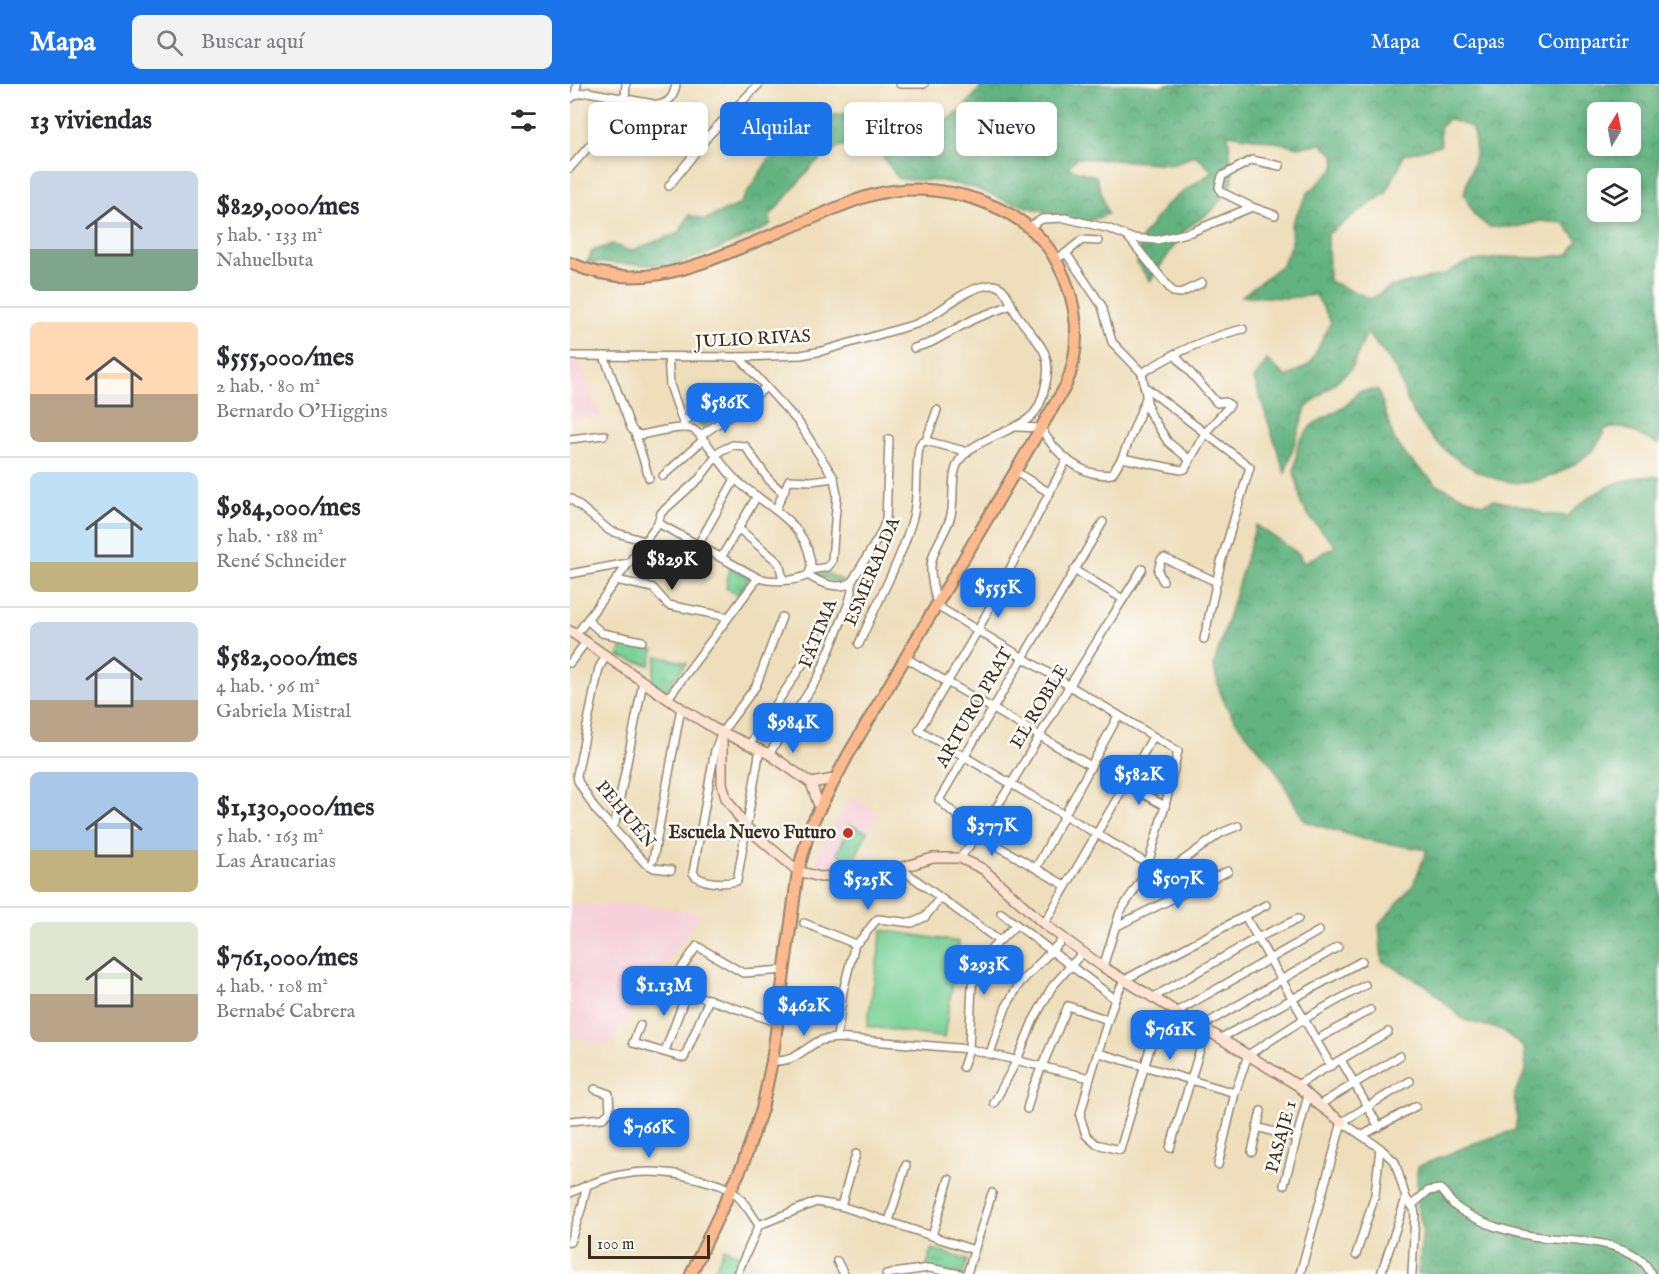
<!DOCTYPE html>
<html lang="es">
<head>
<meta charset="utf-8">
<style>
	body { margin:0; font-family:"IM FELL English",serif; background:#f2f2f3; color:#2b2b33; height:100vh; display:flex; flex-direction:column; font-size:22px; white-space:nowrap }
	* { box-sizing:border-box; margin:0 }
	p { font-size:20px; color:#7c7c81 }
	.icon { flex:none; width:33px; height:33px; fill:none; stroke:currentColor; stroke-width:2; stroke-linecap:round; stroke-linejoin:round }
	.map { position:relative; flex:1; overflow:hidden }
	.sheet { display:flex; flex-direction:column; background:#fff; width:570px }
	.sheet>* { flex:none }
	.banner { position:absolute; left:18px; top:18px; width:570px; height:54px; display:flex; gap:12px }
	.needle { width:39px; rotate:10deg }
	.fabs { position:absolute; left:1017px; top:18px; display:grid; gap:12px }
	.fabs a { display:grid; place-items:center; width:54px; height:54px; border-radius:9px; background:#fff; box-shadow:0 3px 9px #0003; font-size:30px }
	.scale { position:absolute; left:18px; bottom:15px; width:122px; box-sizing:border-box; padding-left:6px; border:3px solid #3b2a1e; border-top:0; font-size:16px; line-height:21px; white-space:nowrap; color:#3b2a1e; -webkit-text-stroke:4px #fdfcf7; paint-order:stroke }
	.price { position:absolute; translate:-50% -51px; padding:0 14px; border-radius:12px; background:#1a73e8; color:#fff; font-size:20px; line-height:39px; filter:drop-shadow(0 2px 3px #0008) }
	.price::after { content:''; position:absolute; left:50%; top:36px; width:18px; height:14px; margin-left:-9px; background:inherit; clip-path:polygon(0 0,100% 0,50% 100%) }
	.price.active { background:#222; color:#fff }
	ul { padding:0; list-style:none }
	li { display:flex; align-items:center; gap:18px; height:150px; padding:0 30px }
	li+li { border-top:2px solid #e1e1e2 }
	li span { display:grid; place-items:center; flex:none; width:168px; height:120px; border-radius:9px; color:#555 }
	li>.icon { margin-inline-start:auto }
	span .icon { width:72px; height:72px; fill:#fffc; stroke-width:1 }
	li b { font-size:26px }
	h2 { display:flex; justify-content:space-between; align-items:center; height:72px; padding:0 30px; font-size:26px }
	.chip { padding:0 21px; border-radius:9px; background:#fff; box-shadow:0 3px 9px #0003; font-size:21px; line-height:54px }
	.chip.active { background:#1a73e8; color:#fff }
	header { display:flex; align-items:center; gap:36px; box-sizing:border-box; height:84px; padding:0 30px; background:#1a73e8; color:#fff }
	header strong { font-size:28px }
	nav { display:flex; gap:33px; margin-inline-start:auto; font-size:21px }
	.search { width:420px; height:54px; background:#f2f2f3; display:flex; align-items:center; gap:15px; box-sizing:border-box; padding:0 21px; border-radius:9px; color:#7c7c81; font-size:22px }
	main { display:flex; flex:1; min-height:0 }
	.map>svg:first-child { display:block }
</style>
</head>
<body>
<header>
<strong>Mapa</strong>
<div class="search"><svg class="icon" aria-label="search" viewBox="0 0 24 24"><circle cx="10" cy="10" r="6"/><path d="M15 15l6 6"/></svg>Buscar aquí</div>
<nav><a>Mapa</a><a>Capas</a><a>Compartir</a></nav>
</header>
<main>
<section class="sheet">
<h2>13 viviendas<svg class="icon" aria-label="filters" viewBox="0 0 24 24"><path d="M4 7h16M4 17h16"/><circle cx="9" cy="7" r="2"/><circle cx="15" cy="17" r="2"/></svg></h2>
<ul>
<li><span style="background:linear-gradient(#c9d6e8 65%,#7fa58c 0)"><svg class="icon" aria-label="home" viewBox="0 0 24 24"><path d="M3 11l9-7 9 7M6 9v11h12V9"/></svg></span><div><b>$829,000/mes</b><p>5 hab. · 133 m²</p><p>Nahuelbuta</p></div></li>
<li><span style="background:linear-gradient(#ffd9b3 60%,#b9a48a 0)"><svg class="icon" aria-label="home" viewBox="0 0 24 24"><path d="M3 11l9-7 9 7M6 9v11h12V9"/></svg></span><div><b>$555,000/mes</b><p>2 hab. · 80 m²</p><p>Bernardo O'Higgins</p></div></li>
<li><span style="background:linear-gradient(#bfe0f5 75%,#c2b280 0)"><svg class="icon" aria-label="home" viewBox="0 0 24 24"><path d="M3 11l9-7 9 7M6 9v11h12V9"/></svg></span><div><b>$984,000/mes</b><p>5 hab. · 188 m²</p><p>René Schneider</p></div></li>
<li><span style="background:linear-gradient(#c9d6e8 65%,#b9a48a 0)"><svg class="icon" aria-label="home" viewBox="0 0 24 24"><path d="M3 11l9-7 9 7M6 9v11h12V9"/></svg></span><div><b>$582,000/mes</b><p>4 hab. · 96 m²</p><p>Gabriela Mistral</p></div></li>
<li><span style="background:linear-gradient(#a9c7e8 65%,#c2b280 0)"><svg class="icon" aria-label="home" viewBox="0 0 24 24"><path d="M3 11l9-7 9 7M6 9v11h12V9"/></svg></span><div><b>$1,130,000/mes</b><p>5 hab. · 163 m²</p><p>Las Araucarias</p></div></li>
<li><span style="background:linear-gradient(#dfe7d0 60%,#b9a48a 0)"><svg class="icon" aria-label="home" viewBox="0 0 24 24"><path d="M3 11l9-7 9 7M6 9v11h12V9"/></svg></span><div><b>$761,000/mes</b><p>4 hab. · 108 m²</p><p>Bernabé Cabrera</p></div></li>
</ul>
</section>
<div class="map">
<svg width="1089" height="1190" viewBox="0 0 1089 1190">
	<defs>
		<pattern id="grass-tufts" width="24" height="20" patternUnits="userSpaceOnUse" patternTransform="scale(1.5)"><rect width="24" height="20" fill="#79d197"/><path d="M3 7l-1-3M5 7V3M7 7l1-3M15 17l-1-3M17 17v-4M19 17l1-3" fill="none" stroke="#64aa7b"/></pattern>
		<pattern id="forest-crowns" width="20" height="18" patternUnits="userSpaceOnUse" patternTransform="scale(1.5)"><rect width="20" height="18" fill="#62b380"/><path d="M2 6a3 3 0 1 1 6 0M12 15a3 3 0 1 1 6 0" fill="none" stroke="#529268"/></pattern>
	</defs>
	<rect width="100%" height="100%" fill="#fdfcf7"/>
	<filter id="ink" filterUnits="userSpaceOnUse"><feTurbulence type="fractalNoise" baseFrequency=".0167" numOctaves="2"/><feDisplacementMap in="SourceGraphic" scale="12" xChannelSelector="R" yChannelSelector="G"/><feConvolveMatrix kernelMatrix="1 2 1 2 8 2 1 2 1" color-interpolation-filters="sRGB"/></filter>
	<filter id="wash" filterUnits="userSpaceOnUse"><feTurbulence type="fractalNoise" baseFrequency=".008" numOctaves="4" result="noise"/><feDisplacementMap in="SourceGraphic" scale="24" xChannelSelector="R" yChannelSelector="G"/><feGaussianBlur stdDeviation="1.35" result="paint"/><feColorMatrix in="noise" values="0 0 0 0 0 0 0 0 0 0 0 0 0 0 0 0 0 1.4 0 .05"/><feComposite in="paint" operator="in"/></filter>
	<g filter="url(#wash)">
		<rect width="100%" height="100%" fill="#eedebb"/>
		<g fill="#f5cfd9">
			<path d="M 10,277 L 30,332 L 0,336 L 0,278 Z"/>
			<path d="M 282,712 L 307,729 L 281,786 L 252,787 L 246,780 L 252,760 Z"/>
			<path d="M 0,821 L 67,821 L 121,827 L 130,832 L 38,962 L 0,950 Z"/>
		</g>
		<g fill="url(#grass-tufts)" stroke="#5a7e5a" stroke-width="1.5">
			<path d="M 151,321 L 155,328 L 132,344 L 127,334 Z"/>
			<path d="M 160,483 L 179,493 L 168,511 L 156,504 Z"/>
			<path d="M 246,490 L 259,490 L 272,496 L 270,499 L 247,492 Z"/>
			<path d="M 87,572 L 117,579 L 95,607 L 82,598 Z"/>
			<path d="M 362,1165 L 397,1176 L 393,1190 L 356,1186 Z"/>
		</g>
		<g fill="url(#forest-crowns)" stroke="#4e6e4f" stroke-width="1.5" fill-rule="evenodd">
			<path d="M 414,0 L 568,0 L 592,2 L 596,0 L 1089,0 L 1089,361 L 1054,343 L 1035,345 C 1031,364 1004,383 986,390 C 975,394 962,399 951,399 C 908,398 864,363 843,328 C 834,314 833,295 823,282 C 816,270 806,260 797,249 L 781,285 L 736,324 L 715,389 L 684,295 L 697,276 L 717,293 L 740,280 L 761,238 L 746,211 L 717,214 L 672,212 L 712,181 L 722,160 L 721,141 L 738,109 L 765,84 L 764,71 L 751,60 L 728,63 L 696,56 L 658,50 L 663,97 L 642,127 L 616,145 L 580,197 L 567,180 L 572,153 L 596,121 L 615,106 L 643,88 L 625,71 L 605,80 L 506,74 L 498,84 L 526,92 L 538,130 L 516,138 L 439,118 L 404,104 L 371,97 L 329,95 L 297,51 L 264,66 L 244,80 L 200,132 L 201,140 L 194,145 L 136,170 L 100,182 L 17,178 L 22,167 L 42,160 L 60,167 L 109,149 L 119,131 L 134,136 L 169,121 L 224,37 L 334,21 L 302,45 L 321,68 L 390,28 ZM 1028,28 L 1060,28 L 1060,62 L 1028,62 ZM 878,35 L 901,43 C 912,71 900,82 894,110 L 904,131 L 919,143 L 946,143 L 971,137 L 994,139 L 1008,157 L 999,170 L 971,174 L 935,173 L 898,178 L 872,191 L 820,203 L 801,215 L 759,197 L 758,150 L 816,109 L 831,79 L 833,71 L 871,61 L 870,44 ZM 1028,94 L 1060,94 L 1060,128 L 1028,128 Z"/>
			<path d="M 808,306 L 824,355 L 837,373 L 867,401 L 911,420 L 924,416 L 960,424 L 973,430 L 998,432 C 1020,408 1056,389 1089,393 L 1089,1190 L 848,1190 L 853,1145 L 847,1123 L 847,1083 L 905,1059 L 945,1046 L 947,1034 L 944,1011 L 956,986 L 954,964 L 932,946 L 894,936 L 856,901 L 812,877 L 809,841 L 843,801 L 857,766 L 792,755 L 735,737 C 724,720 715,700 704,684 C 676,646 650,631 644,581 L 686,441 L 729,470 L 733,479 L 766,462 L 742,436 L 731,420 L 729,405 L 724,389 L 728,359 L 742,341 L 778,320 L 789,307 Z"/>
		</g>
		<g fill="#79d197" stroke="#5a7e5a" stroke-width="1.5">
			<path d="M 53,558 L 84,566 L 80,581 L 49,573 Z"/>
			<path d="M 280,741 L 297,748 L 283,778 L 267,770 Z"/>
			<path d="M 312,846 L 389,858 L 374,954 L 297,942 Z"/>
			<path d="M 154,1164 L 169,1171 L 160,1190 L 143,1190 Z"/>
		</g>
	</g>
	<g filter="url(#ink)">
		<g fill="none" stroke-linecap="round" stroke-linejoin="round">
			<defs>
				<g id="street">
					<path d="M 330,0 L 354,0"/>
					<path d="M 5,11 L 18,8 L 89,21 C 101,18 104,11 106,0"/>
					<path d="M 0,15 L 5,11 L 7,0"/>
					<path d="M 0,84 L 49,28 L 55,14 L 56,0"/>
					<path d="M 99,102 L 139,51 L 189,0"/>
					<path d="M 705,131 L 682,123 L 651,108 L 649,103 L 652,92 L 682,76 L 710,82"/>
					<path d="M 459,143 L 472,135 L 495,134 L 540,145 L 561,154 L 587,156 L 621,148 L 682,123"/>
					<path d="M 558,153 L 603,208 L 611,209 L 632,199"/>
					<path d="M 496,169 L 512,156 L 528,157"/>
					<path d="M 486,175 L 496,169 L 532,222 L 542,258 L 572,289 L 579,328 L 598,358 L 620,376 L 635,349 L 680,383 L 651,478 L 634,555"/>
					<path d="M 344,264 L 360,259 L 404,235 L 441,221"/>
					<path d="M 0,272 L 169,273 L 231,271 L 252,267 L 346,240 C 371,230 394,202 422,201 C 437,201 440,221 447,231 C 465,258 485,265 475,303 C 473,311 471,321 465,328 C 450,348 404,353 389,377 C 380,392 385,414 381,431 C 377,448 362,464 361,482 C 360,495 365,509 367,522 L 608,667 L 595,722 L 578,780 L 573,793 L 550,828 L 533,883"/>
					<path d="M 34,272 L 61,344 L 65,349 L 79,394"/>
					<path d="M 98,273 L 100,301 L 115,344"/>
					<path d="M 169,273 L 229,339 L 264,394 L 267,411 L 262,477 L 258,483 L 241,486"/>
					<path d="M 572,289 C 604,269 635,254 673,245"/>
					<path d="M 574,302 L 635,349 L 660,321 L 655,318 L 647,319 L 604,270"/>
					<path d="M 113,337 L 149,320 L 155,322 L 162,330"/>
					<path d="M 447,343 L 471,344 C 484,368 512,395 542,390 L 552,374 L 576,314"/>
					<path d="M 65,349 L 70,351 C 82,349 115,340 124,346 C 134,352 152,382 162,392 C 187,418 233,434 240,474 C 241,481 242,485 238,491"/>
					<path d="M 130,352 L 169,325 L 196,303"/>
					<path d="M 0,355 L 34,351"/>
					<path d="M 356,357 L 391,366 L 397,369"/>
					<path d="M 552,374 L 611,386 L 615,385 L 620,376"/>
					<path d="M 497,375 L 407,548 L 349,646 L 578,780"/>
					<path d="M 446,388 L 480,409"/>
					<path d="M 93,392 L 133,356"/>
					<path d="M 0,414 L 40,447 L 75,457"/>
					<path d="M 206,425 L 219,396 L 241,397 L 264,394"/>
					<path d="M 88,439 L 188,494 C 202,498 224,498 238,491 C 250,499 267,506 281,499"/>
					<path d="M 168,444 L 209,479 L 213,495"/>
					<path d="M 128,461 L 165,395"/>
					<path d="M 151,474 L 187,412"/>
					<path d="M 504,486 L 553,515"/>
					<path d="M 0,490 L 58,479"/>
					<path d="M 46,496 L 83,504 L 98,521 L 158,533"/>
					<path d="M 593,497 L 588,487 L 591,476 L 594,474 L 647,498"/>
					<path d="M 281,499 L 310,451 L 316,436 L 319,355"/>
					<path d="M 17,536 L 32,549 L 72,557"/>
					<path d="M 6,551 L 88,439 L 91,429 L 130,394 L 150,367 L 163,361 L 175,362 L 199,396 L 213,409"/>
					<path d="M 289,560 C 307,518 331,477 343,433 C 349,410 345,386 349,364 L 351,359 L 356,357 L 367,326"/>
					<path d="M 36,572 L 29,584 L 7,691 L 8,697 L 25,725 L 75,779 L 84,784 L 101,786"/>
					<path d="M 336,574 L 521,682"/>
					<path d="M 0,579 L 16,558"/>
					<path d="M 98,614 L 188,494"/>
					<path d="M 180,660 L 234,578 L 247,552"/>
					<path d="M 190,665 L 167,797 C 154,800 130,800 123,789 L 145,666 L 152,648 L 186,602 L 212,533"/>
					<path d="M 199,670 L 249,592 L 278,521 L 282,507 L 281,499"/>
					<path d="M 555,700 L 595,722"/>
					<path d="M 45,739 L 73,598"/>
					<path d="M 390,774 C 426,729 450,685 479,636 C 509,585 541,535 572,485"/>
					<path d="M 83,776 L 111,624"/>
					<path d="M 330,784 L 428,856"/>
					<path d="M 466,784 L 548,632"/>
					<path d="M 573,793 L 598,787 L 651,749 L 668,742"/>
					<path d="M 496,802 L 409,751 L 369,716 L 533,438"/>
					<path d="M 431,829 L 545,915"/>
					<path d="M 675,832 L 761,982"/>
					<path d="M 234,839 L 285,860 C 295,855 299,842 308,835 L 342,839 L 355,833 L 370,814"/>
					<path d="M 474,840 L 583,653"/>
					<path d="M 547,842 L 658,787"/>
					<path d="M 89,899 L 207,938"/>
					<path d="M 107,905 L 109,888 L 127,862 L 173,889 L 214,886"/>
					<path d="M 582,914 L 687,854 L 728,835"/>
					<path d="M 606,928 L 749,847"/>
					<path d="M 70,941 L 63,959 L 114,974 L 139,915"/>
					<path d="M 632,942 L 768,863"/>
					<path d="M 585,947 L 550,1066 L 526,1060 L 516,1051 L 510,1032 L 520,994 L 538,936 L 545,915 L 554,896 L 696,821"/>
					<path d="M 267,954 L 273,907 L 285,860"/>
					<path d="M 651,954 L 792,877"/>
					<path d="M 746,956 L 800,926"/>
					<path d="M 95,967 L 117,908"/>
					<path d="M 420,969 L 436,923 L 450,899 L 494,854"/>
					<path d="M 529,969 L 665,1009"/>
					<path d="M 771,976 L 809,1043"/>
					<path d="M 202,977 C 226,978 230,967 249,957 C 254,955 261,955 267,954 L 399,965 L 520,994"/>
					<path d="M 393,983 L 399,965 L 402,901 L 418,868 L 446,841"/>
					<path d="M 727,1001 L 818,948"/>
					<path d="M 424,1019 L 447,976 L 463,937 L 482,903 L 513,868"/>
					<path d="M 749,1021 L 830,972"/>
					<path d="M 457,1025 L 463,1003 L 498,922 L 538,936"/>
					<path d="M 0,1037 L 33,1034 L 40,1028 L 39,1010 L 25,1005"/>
					<path d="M 772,1038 L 810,1064 L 825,1078 L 836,1114 L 844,1125 L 845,1130 L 842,1190"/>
					<path d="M 772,1038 L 840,997"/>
					<path d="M 687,1043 L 725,1054"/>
					<path d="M 793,1051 L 846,1022"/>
					<path d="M 600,1064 L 632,959"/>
					<path d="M 682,1068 L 691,1027"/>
					<path d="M 648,1081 L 665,1009 L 678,971 L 734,935 L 795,901"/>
					<path d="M 714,1101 L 738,1012"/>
					<path d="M 0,1109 C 44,1087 81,1082 129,1095 C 139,1098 151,1100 160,1106 C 172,1113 181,1130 189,1141"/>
					<path d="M 842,1121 L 858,1107 L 870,1105 C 876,1109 879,1117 885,1122 C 896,1131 913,1138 926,1143 C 938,1147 950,1150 962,1152 C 996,1157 1066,1153 1081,1190"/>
					<path d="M 271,1122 L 286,1070"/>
					<path d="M 319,1137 L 336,1081"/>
					<path d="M 362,1152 L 379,1095"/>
					<path d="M 0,1158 L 12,1123 L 17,1101"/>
					<path d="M 786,1171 L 805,1111 L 810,1064"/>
					<path d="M 267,1177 L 274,1190"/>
					<path d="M 167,1190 L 189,1141 L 246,1118 L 271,1122 L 404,1166"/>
					<path d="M 316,1190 L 359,1184 L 390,1190"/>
					<path d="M 397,1190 L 422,1109"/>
					<path d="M 730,1190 L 772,1038"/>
					<path d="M 811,1190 L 836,1114"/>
				</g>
				<g id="secondary">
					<path d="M 0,547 L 111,624 L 145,645 L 199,670 L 241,699 L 249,722"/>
					<path d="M 152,648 L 152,699 L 156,714 L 176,743 L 228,787 L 250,793 L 300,790 L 330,784 L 363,774 L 390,774 L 413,785 L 474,840 L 533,883 L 727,1001 L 749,1021 L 772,1038"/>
					<path d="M 241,699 L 264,695"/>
				</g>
				<path id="primary" d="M 0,179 C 62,207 116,187 175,162 C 200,152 225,141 250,131 C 268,123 286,115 306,110 C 343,101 386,106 421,121 C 450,133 474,152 488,180 C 508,218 513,263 495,303 L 278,671 L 241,741 L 228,787 L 202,977 L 192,1025 L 173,1080 L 121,1190"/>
			</defs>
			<use href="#street" stroke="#94846c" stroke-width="10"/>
			<use href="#secondary" stroke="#94846c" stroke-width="12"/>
			<use href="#primary" stroke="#94846c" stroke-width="14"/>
			<use href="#street" stroke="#fff" stroke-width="7"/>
			<use href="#secondary" stroke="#fee3d2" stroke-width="9"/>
			<use href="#primary" stroke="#fcba8e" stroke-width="10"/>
		</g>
	</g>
	<circle fill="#c8321e" stroke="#fdfcf7" stroke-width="2" cx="278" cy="749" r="6"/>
	<g text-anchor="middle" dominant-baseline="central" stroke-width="5" stroke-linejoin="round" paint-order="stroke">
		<g font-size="18" fill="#3b2a1e" stroke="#fdfcf7">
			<text transform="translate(183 256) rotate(-3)">JULIO RIVAS</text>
			<text transform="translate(303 488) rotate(-67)">ESMERALDA</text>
			<text transform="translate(249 550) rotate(-68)">FÁTIMA</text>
			<text transform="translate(470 623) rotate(-59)">EL ROBLE</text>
			<text transform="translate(405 624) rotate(-60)">ARTURO PRAT</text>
			<text transform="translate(55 731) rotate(50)">PEHUÉN</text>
			<text transform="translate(712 1053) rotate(-75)">PASAJE 1</text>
		</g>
		<g font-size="18" font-weight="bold" fill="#3b2a1e" stroke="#fdfcf7" text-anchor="end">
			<text x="266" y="749">Escuela Nuevo Futuro</text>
		</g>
	</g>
</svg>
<div class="fabs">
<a><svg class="needle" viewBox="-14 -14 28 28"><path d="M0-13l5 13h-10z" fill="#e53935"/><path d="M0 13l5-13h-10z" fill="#7c7c81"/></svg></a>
<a><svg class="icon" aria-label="layers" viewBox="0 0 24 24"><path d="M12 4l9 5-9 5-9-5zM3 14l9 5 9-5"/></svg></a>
</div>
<div class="scale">100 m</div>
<b class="price" style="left:155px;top:350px">$586K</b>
<b class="price active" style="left:102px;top:507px">$829K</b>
<b class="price" style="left:428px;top:535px">$555K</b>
<b class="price" style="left:223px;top:670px">$984K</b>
<b class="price" style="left:569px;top:722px">$582K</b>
<b class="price" style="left:422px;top:773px">$377K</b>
<b class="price" style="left:608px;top:826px">$507K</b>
<b class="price" style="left:298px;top:827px">$525K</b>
<b class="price" style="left:414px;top:912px">$293K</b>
<b class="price" style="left:94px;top:933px">$1.13M</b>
<b class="price" style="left:234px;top:953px">$462K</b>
<b class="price" style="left:600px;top:977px">$761K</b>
<b class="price" style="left:79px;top:1075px">$766K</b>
<div class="banner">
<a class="chip">Comprar</a>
<a class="chip active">Alquilar</a>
<a class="chip">Filtros</a>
<a class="chip">Nuevo</a>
</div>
</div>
</main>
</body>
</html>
